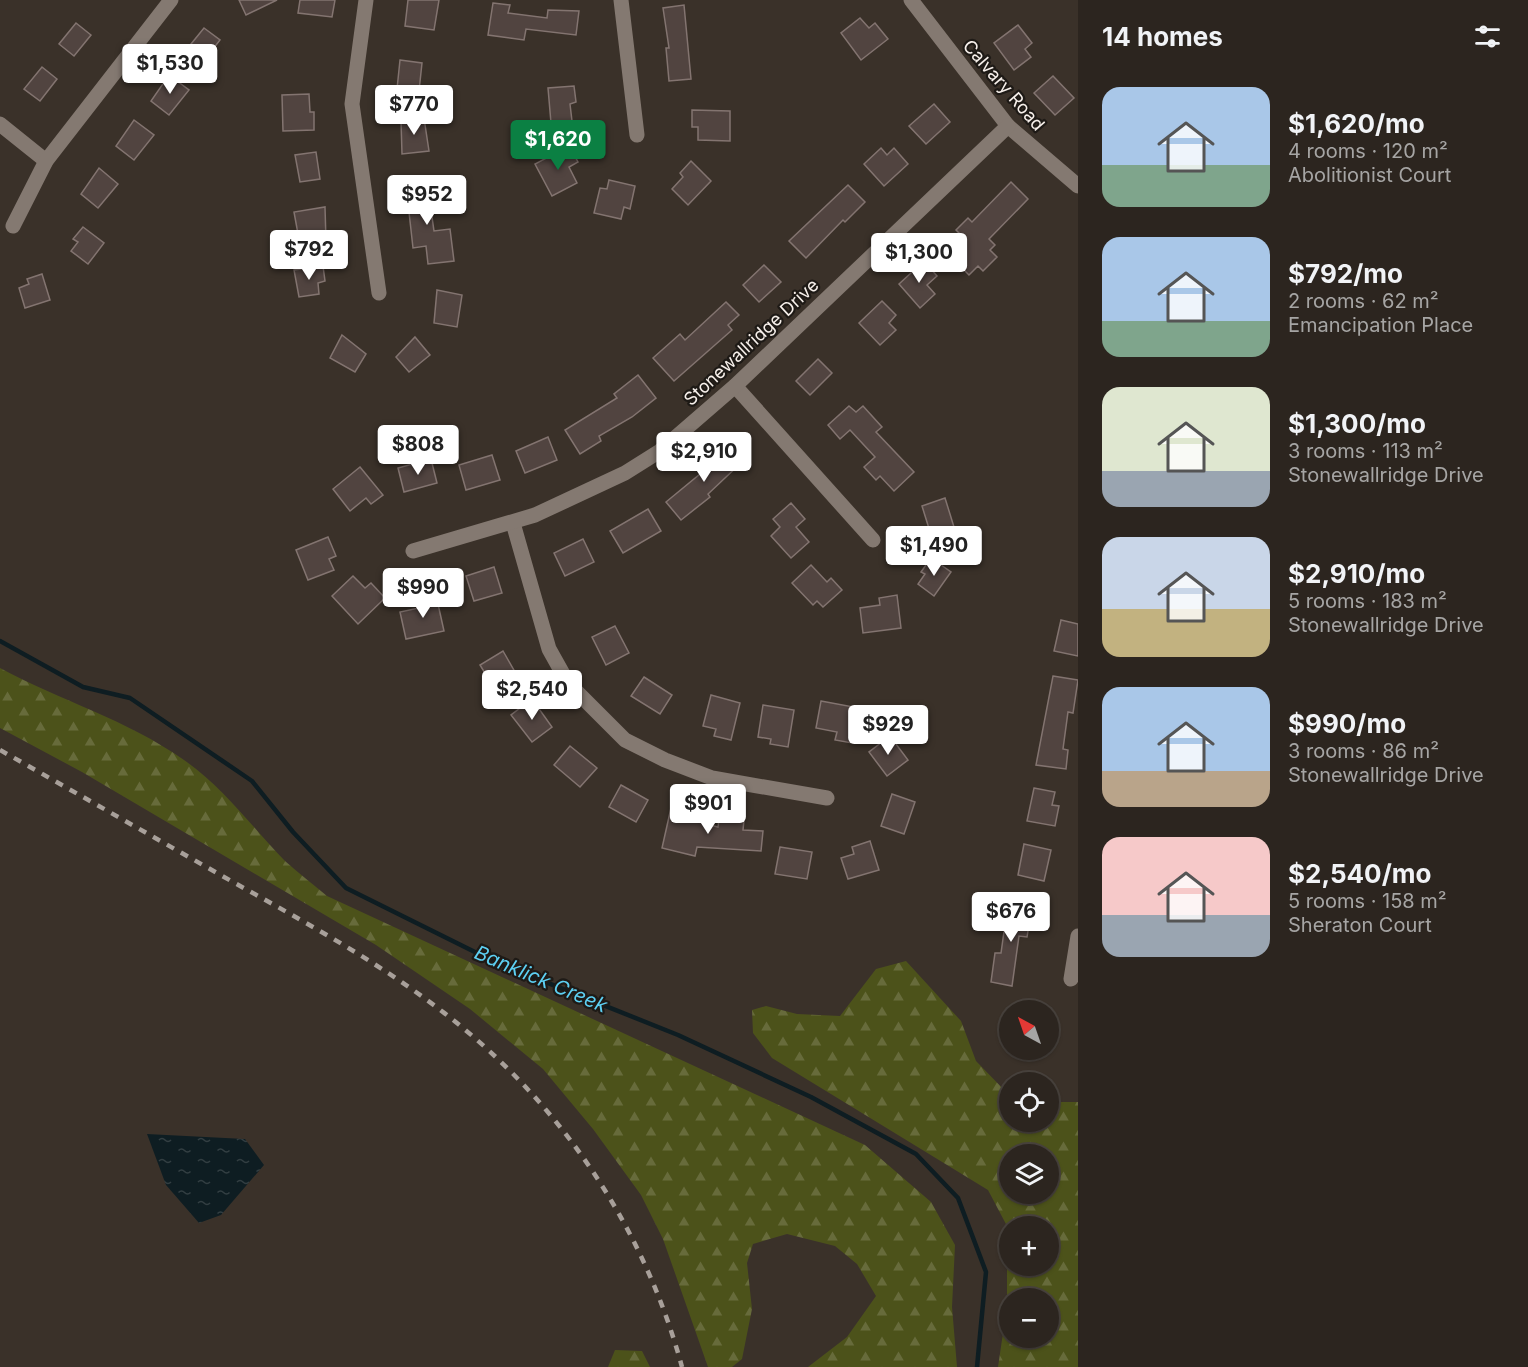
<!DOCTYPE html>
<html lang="en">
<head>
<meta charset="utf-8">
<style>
	body { margin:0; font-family:Inter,sans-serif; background:#342d28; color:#f1f3f6; height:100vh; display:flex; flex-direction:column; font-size:22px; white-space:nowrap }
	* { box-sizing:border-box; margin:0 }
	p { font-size:20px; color:#a6a5a4 }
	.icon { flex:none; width:33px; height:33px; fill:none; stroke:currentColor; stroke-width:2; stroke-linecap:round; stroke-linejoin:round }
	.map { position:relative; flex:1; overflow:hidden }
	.sheet { display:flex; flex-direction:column; background:#2c251f; width:450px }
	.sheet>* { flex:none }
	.needle { width:39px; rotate:320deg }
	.tools { position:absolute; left:999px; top:1000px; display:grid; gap:12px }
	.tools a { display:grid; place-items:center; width:60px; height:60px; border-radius:50%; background:#2c251f; box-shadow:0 2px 4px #0004,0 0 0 2px #48423d; font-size:30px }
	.price { position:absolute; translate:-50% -51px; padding:0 14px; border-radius:6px; background:#fff; color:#222; font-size:20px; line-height:39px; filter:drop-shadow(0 2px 3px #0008) }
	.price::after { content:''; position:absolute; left:50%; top:36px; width:18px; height:14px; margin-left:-9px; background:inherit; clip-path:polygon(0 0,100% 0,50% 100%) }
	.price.selected { background:#0b8043; color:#fff }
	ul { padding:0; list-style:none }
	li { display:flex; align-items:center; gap:18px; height:150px; padding:0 24px }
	li span { display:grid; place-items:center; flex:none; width:168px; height:120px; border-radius:18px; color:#555 }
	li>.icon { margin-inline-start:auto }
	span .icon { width:72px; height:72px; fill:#fffc; stroke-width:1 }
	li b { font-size:26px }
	h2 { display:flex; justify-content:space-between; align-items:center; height:72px; padding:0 24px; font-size:26px }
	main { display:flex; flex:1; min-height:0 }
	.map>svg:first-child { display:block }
</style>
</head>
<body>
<main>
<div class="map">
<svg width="1078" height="1367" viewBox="0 0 1078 1367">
	<defs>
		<pattern id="forest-firs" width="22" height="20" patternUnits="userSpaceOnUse" patternTransform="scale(1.5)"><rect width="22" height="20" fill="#4c521a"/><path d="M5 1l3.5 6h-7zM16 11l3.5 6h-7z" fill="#676b3b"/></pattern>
		<pattern id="water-ripples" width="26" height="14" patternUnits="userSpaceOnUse" patternTransform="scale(1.5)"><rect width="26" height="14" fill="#0e1d22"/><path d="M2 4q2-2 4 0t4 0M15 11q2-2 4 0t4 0" fill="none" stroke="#323e42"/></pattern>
	</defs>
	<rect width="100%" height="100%" fill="#3a3129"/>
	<g fill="url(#forest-firs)" fill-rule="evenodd">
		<path d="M 0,668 C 61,701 126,719 184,760 C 223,787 252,827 285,861 C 298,873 313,884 327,896 L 865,1145 L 931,1202 L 955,1245 L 952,1307 L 957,1367 L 808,1367 L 847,1337 L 876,1296 L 857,1264 L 835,1246 L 787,1234 L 753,1244 L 747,1263 L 752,1309 L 742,1359 L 732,1367 L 708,1367 L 663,1239 L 641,1195 L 593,1129 L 543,1069 L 470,1009 L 376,945 L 82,772 L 0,728 Z"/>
		<path d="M 906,961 L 961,1021 L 976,1061 L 1009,1095 L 1010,1122 L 1048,1122 L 1049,1102 L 1078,1102 L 1078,1367 L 998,1367 L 1007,1306 L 1007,1226 L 988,1190 L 772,1058 L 753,1033 L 752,1010 L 766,1006 L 797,1014 L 840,1016 L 876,969 ZM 1010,1155 L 1048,1155 L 1048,1194 L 1010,1194 ZM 1010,1227 L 1048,1227 L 1048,1266 L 1010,1266 ZM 1010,1299 L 1048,1299 L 1048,1338 L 1010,1338 Z"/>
		<path d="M 615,1350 L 642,1351 L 650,1367 L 608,1367 Z"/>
	</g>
	<path fill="url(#water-ripples)" d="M 147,1134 L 245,1139 L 264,1165 L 221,1215 L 199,1223 L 166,1185 Z"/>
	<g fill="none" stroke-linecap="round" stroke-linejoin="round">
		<path stroke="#0e1d22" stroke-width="4.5" d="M 0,641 L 83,687 L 130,698 L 252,781 L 293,832 L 346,888 L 493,961 L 678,1035 L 811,1097 L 916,1154 L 958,1198 L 986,1272 L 977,1367"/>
	</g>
	<g fill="#514440" stroke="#837470" stroke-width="1.5">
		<path d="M 239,0 L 277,0 L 246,15 Z"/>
		<path d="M 300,0 L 335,0 L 332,17 L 298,13 Z"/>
		<path d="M 408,0 L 439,0 L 434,30 L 405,26 Z"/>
		<path d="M 493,3 L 510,5 L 508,13 L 547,18 L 548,10 L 579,11 L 576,35 L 526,29 L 524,40 L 488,35 Z"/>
		<path d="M 684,5 L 691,79 L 669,81 L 666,48 L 669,48 L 663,8 Z"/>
		<path d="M 860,18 L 869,28 L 875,23 L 888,39 L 861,60 L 841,33 Z"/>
		<path d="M 76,23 L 91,35 L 74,56 L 59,44 Z"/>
		<path d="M 1018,25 L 1032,43 L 1025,49 L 1031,57 L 1014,70 L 994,43 Z"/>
		<path d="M 204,28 L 220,40 L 203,62 L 187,49 Z"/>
		<path d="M 400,60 L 422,63 L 419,91 L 397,89 Z"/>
		<path d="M 42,67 L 57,79 L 40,101 L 24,89 Z"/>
		<path d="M 169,75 L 189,90 L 169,115 L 151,101 Z"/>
		<path d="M 1053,76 L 1074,98 L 1055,115 L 1034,93 Z"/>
		<path d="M 574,86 L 576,102 L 570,104 L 572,121 L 551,123 L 548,88 Z"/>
		<path d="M 309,94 L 310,112 L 314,112 L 314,130 L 283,131 L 282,95 Z"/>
		<path d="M 934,104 L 950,122 L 926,144 L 909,126 Z"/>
		<path d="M 692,110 L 730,111 L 730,141 L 698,140 L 698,127 L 692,127 Z"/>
		<path d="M 424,118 L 429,151 L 402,154 L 401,121 Z"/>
		<path d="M 134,120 L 154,135 L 134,160 L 116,146 Z"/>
		<path d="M 569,146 L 578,162 L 569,167 L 577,183 L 552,196 L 535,164 Z"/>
		<path d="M 881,148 L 887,155 L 894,148 L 908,164 L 884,186 L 864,164 Z"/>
		<path d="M 316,152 L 320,179 L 300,182 L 295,155 Z"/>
		<path d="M 691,161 L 711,181 L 688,205 L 672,189 L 683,177 L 680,173 Z"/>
		<path d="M 99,168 L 118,184 L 98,208 L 81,194 Z"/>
		<path d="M 609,180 L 635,186 L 630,209 L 624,207 L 621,219 L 594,213 L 600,188 L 607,189 Z"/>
		<path d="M 427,182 L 434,231 L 450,229 L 454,261 L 428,264 L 426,246 L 413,248 L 406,185 Z"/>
		<path d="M 1011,182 L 1028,199 L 989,239 L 995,245 L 990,250 L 997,257 L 983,271 L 978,266 L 969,275 L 947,253 L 963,237 L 956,230 L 968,218 L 972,222 Z"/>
		<path d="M 848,185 L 865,202 L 845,222 L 843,220 L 806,258 L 789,241 Z"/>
		<path d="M 325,207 L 326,241 L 300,245 L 294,212 Z"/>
		<path d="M 83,227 L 104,243 L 88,264 L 71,251 L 78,242 L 73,239 Z"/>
		<path d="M 924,261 L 937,276 L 927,285 L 935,294 L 920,308 L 899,284 Z"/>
		<path d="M 764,265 L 781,282 L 759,302 L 743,285 Z"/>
		<path d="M 323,266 L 325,281 L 318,283 L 319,294 L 299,297 L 294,270 Z"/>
		<path d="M 42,274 L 50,300 L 25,308 L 19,288 L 29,284 L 27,279 Z"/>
		<path d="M 437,290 L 462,295 L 457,327 L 434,323 Z"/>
		<path d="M 882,301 L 896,315 L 889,323 L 896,330 L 880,345 L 859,323 Z"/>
		<path d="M 726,302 L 739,315 L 728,325 L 732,330 L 674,381 L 653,358 L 680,334 L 685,340 Z"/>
		<path d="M 342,335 L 366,354 L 355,372 L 330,358 Z"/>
		<path d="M 415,337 L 430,355 L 409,372 L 396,357 Z"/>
		<path d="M 818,359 L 832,373 L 810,395 L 796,381 Z"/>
		<path d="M 638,375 L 656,398 L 632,417 L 599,436 L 601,441 L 580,454 L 565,430 L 617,398 L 614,394 Z"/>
		<path d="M 849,406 L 856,412 L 863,406 L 882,427 L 876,432 L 914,472 L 894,491 L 880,476 L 876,480 L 864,467 L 875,457 L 850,430 L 840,439 L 828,425 Z"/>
		<path d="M 548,437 L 557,460 L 525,473 L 516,451 Z"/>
		<path d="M 727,445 L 743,461 L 708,494 L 710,497 L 681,520 L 666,502 L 706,469 L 703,467 Z"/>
		<path d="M 492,455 L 500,480 L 466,490 L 459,465 Z"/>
		<path d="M 431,459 L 437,483 L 404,492 L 398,468 Z"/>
		<path d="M 360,467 L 383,495 L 371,504 L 366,498 L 350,511 L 333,489 Z"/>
		<path d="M 945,498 L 954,527 L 931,535 L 922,506 Z"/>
		<path d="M 791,503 L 805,519 L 796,527 L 809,542 L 791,558 L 771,536 L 780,527 L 773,519 Z"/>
		<path d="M 648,509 L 661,531 L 623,553 L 610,531 Z"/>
		<path d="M 328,537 L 336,556 L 329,559 L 334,570 L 308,580 L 296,550 Z"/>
		<path d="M 583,539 L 594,562 L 565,576 L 554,553 Z"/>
		<path d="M 931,558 L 951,572 L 934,596 L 918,584 L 925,574 L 921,572 Z"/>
		<path d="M 811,565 L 827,582 L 831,578 L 842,590 L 823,607 L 817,601 L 813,605 L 792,583 Z"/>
		<path d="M 494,567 L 502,593 L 474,601 L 466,576 Z"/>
		<path d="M 353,576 L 365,588 L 371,583 L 385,598 L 358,624 L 332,596 Z"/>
		<path d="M 436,595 L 444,631 L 406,639 L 400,612 L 419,608 L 417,600 Z"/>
		<path d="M 897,595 L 901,628 L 863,633 L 860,608 L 880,605 L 879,598 Z"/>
		<path d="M 1061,620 L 1078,624 L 1078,656 L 1054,651 Z"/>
		<path d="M 615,626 L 629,653 L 606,665 L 592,637 Z"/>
		<path d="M 503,651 L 519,679 L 497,693 L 480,665 Z"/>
		<path d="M 1053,676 L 1078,680 L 1073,713 L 1068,712 L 1063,749 L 1068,750 L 1066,769 L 1036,765 Z"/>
		<path d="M 644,677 L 672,695 L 660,714 L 631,696 Z"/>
		<path d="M 711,695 L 740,703 L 731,740 L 714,736 L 716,729 L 703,726 Z"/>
		<path d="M 532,699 L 552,727 L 532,742 L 511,715 Z"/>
		<path d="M 821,701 L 859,708 L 852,743 L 835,740 L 837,732 L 816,728 Z"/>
		<path d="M 763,705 L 794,710 L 788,747 L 770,744 L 771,739 L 758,737 Z"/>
		<path d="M 890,736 L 908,760 L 887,776 L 869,752 Z"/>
		<path d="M 570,746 L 597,768 L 580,787 L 554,765 Z"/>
		<path d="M 621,785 L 648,800 L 636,822 L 609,807 Z"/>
		<path d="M 1034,788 L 1055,792 L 1052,805 L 1059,806 L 1055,826 L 1027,821 Z"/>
		<path d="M 892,794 L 915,802 L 904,834 L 881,826 Z"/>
		<path d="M 671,808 L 688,812 L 686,819 L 718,827 L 719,819 L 744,820 L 743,830 L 763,831 L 761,851 L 697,847 L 695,856 L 662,848 Z"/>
		<path d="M 870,841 L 879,870 L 848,879 L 841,858 L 854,854 L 852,847 Z"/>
		<path d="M 1024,844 L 1051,850 L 1044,881 L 1018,875 Z"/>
		<path d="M 780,847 L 812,852 L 807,879 L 775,874 Z"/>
		<path d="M 1008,903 L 1032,907 L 1027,937 L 1019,936 L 1012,986 L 991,982 L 995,953 L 1001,953 Z"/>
	</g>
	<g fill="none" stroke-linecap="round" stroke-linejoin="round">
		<g stroke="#847971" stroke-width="15">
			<path d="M 366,0 L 352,104 L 379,293"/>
			<path d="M 621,0 L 637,135"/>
			<path d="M 911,0 L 1008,126 L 1078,186"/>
			<path d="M 0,124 L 46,161"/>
			<path d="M 13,226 L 46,161 L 171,0"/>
			<path d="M 735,386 L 873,540"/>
			<path d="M 513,523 L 549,649 L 568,683 L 625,740 L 665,760 L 712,778 L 827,798"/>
			<path d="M 413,551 L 535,515 L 625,473 L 660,451 L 735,386 L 1008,126"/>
			<path d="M 1071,979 L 1078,936"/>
		</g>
		<path stroke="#a8a09a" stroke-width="4.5" stroke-dasharray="8 8" stroke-linecap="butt" d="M 0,750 C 78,794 155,838 233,882 C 312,926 393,970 463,1028 C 569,1116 646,1234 682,1367"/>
	</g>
	<g text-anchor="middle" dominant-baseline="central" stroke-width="4.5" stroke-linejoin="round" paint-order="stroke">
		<g font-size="18" fill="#f7f0eb" stroke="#1e1a16">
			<text transform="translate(1004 85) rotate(49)">Calvary Road</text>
			<text transform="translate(751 342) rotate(-43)">Stonewallridge Drive</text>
		</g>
		<g font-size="20" font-style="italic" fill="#5dd0f3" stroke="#1e1a16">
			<text transform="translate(541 979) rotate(23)">Banklick Creek</text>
		</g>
	</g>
</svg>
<div class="tools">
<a><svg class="needle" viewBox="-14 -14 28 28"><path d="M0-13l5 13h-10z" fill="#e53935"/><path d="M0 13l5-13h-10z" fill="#a6a5a4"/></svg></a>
<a><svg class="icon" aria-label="locate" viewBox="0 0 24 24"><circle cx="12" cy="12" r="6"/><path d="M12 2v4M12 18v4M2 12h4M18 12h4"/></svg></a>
<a><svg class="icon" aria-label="layers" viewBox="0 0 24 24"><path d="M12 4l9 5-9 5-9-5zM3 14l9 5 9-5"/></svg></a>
<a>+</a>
<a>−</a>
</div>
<b class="price" style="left:170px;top:95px">$1,530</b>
<b class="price" style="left:414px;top:136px">$770</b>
<b class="price selected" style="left:558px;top:171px">$1,620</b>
<b class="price" style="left:427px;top:226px">$952</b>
<b class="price" style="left:309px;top:281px">$792</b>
<b class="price" style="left:919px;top:284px">$1,300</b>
<b class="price" style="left:418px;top:476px">$808</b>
<b class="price" style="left:704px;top:483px">$2,910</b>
<b class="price" style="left:934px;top:577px">$1,490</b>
<b class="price" style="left:423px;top:619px">$990</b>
<b class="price" style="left:532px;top:721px">$2,540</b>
<b class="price" style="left:888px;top:756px">$929</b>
<b class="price" style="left:708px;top:835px">$901</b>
<b class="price" style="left:1011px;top:943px">$676</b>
</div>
<section class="sheet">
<h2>14 homes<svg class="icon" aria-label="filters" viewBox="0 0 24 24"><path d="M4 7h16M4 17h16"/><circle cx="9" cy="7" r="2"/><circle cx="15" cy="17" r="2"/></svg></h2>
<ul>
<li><span style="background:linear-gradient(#a9c7e8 65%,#7fa58c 0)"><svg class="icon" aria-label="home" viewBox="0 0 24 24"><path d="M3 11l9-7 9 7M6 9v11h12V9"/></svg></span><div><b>$1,620/mo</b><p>4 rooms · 120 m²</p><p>Abolitionist Court</p></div></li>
<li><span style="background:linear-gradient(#a9c7e8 70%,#7fa58c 0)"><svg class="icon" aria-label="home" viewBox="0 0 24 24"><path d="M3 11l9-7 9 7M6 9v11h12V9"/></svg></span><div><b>$792/mo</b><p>2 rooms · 62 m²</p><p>Emancipation Place</p></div></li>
<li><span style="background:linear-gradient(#dfe7d0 70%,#9aa5b1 0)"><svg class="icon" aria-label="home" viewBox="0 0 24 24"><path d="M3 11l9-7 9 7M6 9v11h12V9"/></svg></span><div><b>$1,300/mo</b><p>3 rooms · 113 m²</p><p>Stonewallridge Drive</p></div></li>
<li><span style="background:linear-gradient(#c9d6e8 60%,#c2b280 0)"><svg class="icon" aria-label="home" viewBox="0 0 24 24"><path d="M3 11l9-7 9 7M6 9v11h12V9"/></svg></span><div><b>$2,910/mo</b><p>5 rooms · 183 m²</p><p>Stonewallridge Drive</p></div></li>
<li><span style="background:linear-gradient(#a9c7e8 70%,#b9a48a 0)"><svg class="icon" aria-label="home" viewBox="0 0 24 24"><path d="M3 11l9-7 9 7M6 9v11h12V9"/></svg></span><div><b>$990/mo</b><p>3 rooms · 86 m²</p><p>Stonewallridge Drive</p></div></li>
<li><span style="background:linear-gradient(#f6c9c9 65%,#9aa5b1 0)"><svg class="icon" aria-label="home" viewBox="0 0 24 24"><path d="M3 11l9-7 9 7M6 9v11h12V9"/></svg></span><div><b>$2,540/mo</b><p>5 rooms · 158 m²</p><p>Sheraton Court</p></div></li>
</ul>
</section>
</main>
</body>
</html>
